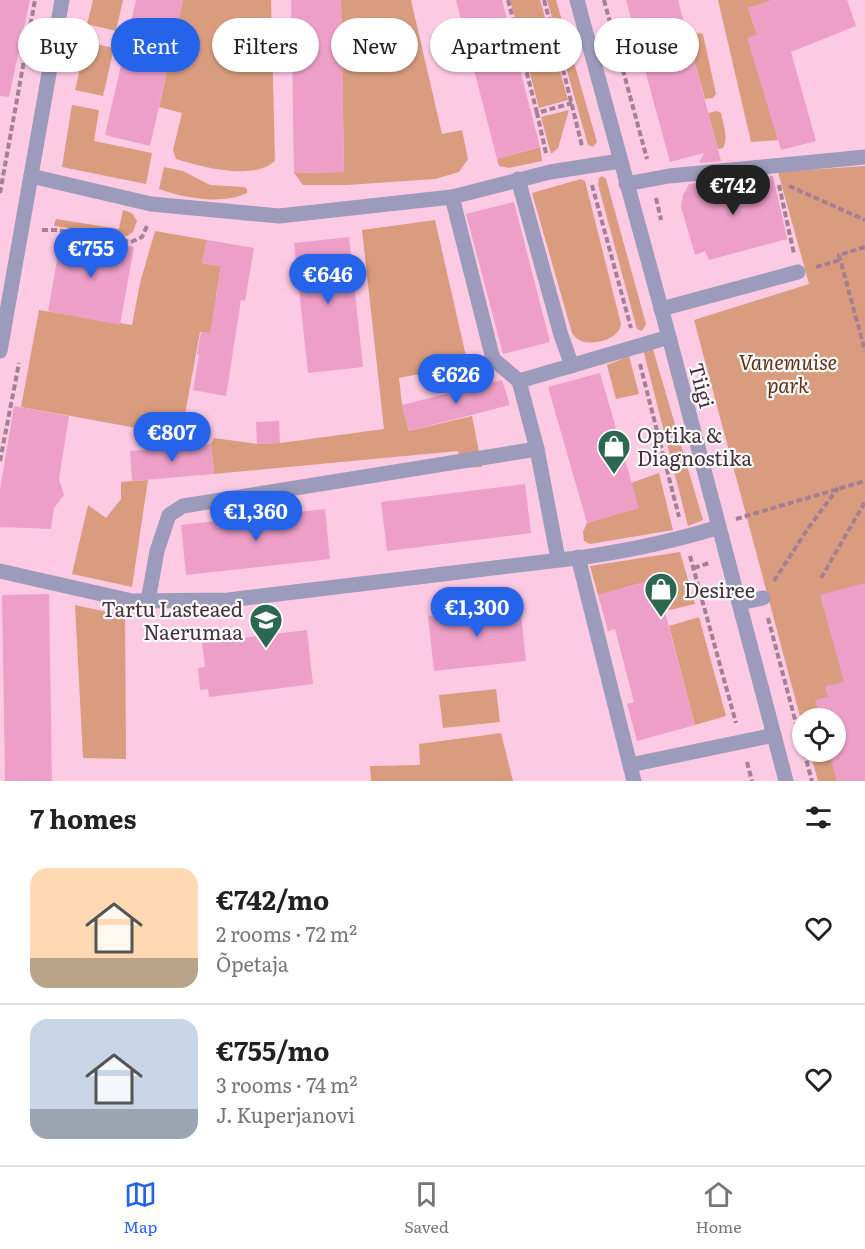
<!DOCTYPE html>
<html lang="en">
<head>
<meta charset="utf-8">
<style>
	body { margin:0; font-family:Literata,serif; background:#f6f6f6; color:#222; height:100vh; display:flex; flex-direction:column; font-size:22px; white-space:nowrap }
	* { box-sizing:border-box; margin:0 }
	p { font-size:20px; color:#767676 }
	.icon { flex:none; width:33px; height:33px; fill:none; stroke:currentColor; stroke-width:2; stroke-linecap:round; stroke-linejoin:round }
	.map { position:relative; height:781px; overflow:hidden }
	.details { display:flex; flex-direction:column; background:#fff; flex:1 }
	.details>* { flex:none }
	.banner { position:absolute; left:18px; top:18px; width:830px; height:54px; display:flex; gap:12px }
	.fabs { position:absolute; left:792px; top:708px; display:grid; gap:12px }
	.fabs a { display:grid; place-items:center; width:54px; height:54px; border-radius:50%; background:#fff; box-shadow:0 2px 4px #0004; font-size:30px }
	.price { position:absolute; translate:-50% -51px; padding:0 14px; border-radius:21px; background:#2563eb; color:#fff; font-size:20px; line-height:39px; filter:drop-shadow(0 2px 3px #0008) }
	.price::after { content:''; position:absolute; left:50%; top:36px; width:18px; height:14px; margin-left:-9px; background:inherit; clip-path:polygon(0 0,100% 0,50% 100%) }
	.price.current { background:#222; color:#fff }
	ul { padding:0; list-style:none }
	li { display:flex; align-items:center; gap:18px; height:150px; padding:0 30px }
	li+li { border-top:2px solid #e0e0e0 }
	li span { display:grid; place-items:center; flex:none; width:168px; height:120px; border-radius:18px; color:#555 }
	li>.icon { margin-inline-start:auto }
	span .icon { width:72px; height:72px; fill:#fffc; stroke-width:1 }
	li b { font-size:26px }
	h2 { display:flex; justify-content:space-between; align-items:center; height:72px; padding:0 30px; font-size:26px }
	.pill { padding:0 21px; border-radius:27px; background:#fff; box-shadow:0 2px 4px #0004; font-size:21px; line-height:54px }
	.pill.current { background:#2563eb; color:#fff }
	.tab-bar { display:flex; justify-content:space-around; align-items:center; height:84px; border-top:2px solid #e0e0e0; background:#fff; font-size:16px; color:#767676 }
	.tab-bar a { display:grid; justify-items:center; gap:3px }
	.tab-bar .current { color:#2563eb }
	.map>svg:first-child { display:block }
</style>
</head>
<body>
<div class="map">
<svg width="865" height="781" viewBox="0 0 865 781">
	<rect width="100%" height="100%" fill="#fdcae4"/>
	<g fill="#d99c7e">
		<path d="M 93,0 L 123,0 L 116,31 L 87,24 Z"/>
		<path d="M 183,0 L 271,0 L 275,161 C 253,181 202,167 176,159 L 173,150 L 182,113 L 159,107 Z"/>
		<path d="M 341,0 L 411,0 L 442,134 L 462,130 L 468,159 L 459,172 L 435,179 L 347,185 L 303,185 L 294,173 L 344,172 Z"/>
		<path d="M 510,0 L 540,0 L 550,35 L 522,44 Z"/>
		<path d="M 547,0 L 556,0 L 597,142 L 593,147 L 588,145 Z"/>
		<path d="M 718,0 L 773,0 L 748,8 L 757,34 L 778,140 L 751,142 Z"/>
		<path d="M 701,33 L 703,34 L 716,94 L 713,98 L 705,99 L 687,35 Z"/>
		<path d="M 86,42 L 114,48 L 103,96 L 75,90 Z"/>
		<path d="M 553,46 L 568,100 L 539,108 L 525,54 Z"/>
		<path d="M 72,105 L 99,110 L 94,141 L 152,153 L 146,184 L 62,167 Z"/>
		<path d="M 569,110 L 558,148 L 551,154 L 541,117 Z"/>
		<path d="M 717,111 L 721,113 C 723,124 729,138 723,148 L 718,149 L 708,113 Z"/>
		<path d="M 540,147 L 542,161 L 509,168 L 499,166 L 497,159 Z"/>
		<path d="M 865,166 L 865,781 L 818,781 L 810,752 L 836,752 L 836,718 L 802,718 L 802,724 L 694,320 L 809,284 L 778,172 Z"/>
		<path d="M 164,167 L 183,171 L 210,185 L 244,187 L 247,189 L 247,193 C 222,205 184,198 159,189 Z"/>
		<path d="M 602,176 L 606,179 L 646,324 L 642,331 L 637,329 L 636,326 L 598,184 L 599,178 Z"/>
		<path d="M 581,179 L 585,181 L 621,324 C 620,339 592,347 579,340 C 576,338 574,336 572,333 L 532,193 Z"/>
		<path d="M 123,210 L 132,213 L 137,221 L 133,232 L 127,236 L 54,226 L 56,219 L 119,229 Z"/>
		<path d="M 435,220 L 468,365 L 399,378 L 402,405 L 409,431 L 472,416 L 482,467 L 462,468 L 458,451 L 214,474 L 211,444 L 214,438 L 257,444 L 280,443 L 384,429 L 362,230 Z"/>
		<path d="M 155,231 L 207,240 L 202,263 L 221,266 L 216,296 L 218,310 L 214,334 L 200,332 L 181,436 L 21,407 L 39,310 L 132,325 L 140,283 Z"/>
		<path d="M 652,346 L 703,520 L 688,526 L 643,349 Z"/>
		<path d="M 629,356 L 639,394 L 616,399 L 607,365 Z"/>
		<path d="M 659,473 L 673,530 L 590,544 L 584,541 L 583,532 L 587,523 L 638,508 L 631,483 Z"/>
		<path d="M 148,480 L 132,587 L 72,574 L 88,505 L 106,518 L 121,499 L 121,482 Z"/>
		<path d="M 680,552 L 695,604 L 665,611 L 656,579 L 598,595 L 590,566 Z"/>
		<path d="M 75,605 L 125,616 L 126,759 L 83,758 Z"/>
		<path d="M 699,617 L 726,716 L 695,725 L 669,626 Z"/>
		<path d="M 496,689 L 500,722 L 443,728 L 439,695 Z"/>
		<path d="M 501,733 L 513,781 L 371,781 L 370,766 L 420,765 L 419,744 Z"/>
	</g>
	<g fill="#ed9fc8">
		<path d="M 0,0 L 30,0 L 9,97 L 0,96 Z"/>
		<path d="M 136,0 L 183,0 L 150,146 L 105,135 Z"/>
		<path d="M 291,0 L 341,0 L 344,172 L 294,173 Z"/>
		<path d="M 456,0 L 502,0 L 540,147 L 497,159 Z"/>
		<path d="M 626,0 L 678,0 L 721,161 L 699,163 L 704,153 L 670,162 Z"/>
		<path d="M 773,0 L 847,0 L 856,26 L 791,52 L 816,141 L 781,150 L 747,38 L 757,34 L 748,8 Z"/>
		<path d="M 773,176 L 787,239 L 709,260 L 705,251 L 695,255 L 681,207 L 683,195 L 689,184 Z"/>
		<path d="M 514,202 L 550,342 L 503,354 L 466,214 Z"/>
		<path d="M 62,233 L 134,247 L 120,325 L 48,311 Z"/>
		<path d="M 349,237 L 363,367 L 308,373 L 294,243 Z"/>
		<path d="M 207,240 L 254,248 L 245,301 L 241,300 L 226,396 L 193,390 L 199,355 L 197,354 L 201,332 L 210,333 L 221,266 L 202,263 Z"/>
		<path d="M 600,373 L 639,508 L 587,523 L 548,387 Z"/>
		<path d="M 502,380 L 510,405 L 409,431 L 402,405 Z"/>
		<path d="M 14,406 L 69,416 L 59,479 L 64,495 L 54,508 L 51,529 L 0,527 L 0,490 Z"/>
		<path d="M 279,421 L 280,443 L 257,444 L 256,422 Z"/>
		<path d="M 211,444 L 214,474 L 132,481 L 130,451 Z"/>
		<path d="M 525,484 L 531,533 L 387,551 L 381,502 Z"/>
		<path d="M 325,509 L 330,559 L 186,575 L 181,525 Z"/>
		<path d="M 656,579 L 695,725 L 637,741 L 627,704 L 634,702 L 615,629 L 608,631 L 598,595 Z"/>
		<path d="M 865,583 L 865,781 L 837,781 L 829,752 L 836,752 L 836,718 L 820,718 L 815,700 L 828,697 L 825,686 L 844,682 L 820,595 Z"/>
		<path d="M 49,594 L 52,781 L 5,781 L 2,595 Z"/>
		<path d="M 520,605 L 526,661 L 434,671 L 428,616 Z"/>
		<path d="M 307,630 L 313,684 L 209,697 L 208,689 L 200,690 L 198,668 L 205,667 L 202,643 Z"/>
	</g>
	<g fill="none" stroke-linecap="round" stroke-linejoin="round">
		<g stroke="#a57f93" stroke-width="4" stroke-dasharray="6 3" stroke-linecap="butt">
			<path d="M 508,0 L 521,50"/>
			<path d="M 544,0 L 567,85 L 582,146"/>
			<path d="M 604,0 L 647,159"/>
			<path d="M 537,113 L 521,50 L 555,41"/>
			<path d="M 546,153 L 537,113 L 572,103"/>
			<path d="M 592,185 L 631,328"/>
			<path d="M 779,185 L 794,254"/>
			<path d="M 789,186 L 865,220"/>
			<path d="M 0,193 L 35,0"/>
			<path d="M 656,198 L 661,220"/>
			<path d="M 42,230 L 57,230 L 131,242 L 142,237 L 148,224"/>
			<path d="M 865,247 L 839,255 L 865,351"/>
			<path d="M 816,267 L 840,260"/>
			<path d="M 640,364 L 679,517"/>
			<path d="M 0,461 L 19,363"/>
			<path d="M 736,519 L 865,481"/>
			<path d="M 690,556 L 736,723"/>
			<path d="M 694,568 L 709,563"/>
			<path d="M 821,578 L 865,502"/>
			<path d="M 774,581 L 809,527 L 838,488"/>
			<path d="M 768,618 L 802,746"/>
			<path d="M 804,752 L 812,781"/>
			<path d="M 747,762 L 752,781"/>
		</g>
		<g stroke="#9c9bbc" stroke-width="15">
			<path d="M 577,0 L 669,337 L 786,781"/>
			<path d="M 31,176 L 151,204 L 279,216 L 452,197 L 550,172 L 620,161"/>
			<path d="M 518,179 L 561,335 L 572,366"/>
			<path d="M 626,184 L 669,176 L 865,157"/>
			<path d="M 452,197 L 493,359 L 519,381"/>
			<path d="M 661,309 L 798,272"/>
			<path d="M 0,351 L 62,0"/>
			<path d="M 537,449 L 558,559"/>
			<path d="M 578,557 L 634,781"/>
			<path d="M 0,571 L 132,601 L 228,600 L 585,557 C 631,550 675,541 719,527"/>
			<path d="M 148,601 L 157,551 L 169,515 L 183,506 L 537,449 L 519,381 L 669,337"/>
			<path d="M 739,603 L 763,598"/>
			<path d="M 630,765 L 774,735"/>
		</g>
	</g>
	<defs>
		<symbol id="shop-pin" viewBox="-11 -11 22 30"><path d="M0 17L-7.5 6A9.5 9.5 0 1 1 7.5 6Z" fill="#2c6752" stroke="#fcfcfc"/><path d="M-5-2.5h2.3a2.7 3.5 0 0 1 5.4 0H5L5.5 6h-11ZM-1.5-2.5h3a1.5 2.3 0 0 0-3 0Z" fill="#fff"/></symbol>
		<symbol id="school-pin" viewBox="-11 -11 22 30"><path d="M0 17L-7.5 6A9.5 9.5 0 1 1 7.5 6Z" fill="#2c6752" stroke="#fcfcfc"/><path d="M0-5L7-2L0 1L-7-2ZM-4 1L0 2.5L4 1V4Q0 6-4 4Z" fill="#fff"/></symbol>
	</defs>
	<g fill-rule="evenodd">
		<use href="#shop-pin" x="595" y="427" width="38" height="52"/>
		<use href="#shop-pin" x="642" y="570" width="38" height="52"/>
		<use href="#school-pin" x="247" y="601" width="38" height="52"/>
	</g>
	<g text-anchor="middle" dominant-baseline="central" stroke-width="4.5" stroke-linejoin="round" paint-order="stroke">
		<g font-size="20" font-style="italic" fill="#613015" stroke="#fcfcfc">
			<text x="788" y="361">Vanemuise<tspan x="788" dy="23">park</tspan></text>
		</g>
		<g font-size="20" fill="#472e3b" stroke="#fcfcfc">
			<text transform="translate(703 385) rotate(75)">Tiigi</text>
		</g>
		<g font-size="20" fill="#472e3b" stroke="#fcfcfc" text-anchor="start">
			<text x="637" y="434">Optika &amp;<tspan x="637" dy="23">Diagnostika</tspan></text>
			<text x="684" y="589">Desiree</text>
			<text x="243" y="608" text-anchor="end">Tartu Lasteaed<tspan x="243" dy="23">Naerumaa</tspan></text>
		</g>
	</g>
</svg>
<div class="fabs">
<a><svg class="icon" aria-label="locate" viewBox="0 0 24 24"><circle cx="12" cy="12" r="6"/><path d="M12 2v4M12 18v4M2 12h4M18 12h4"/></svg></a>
</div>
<b class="price current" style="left:733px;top:216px">€742</b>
<b class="price" style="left:91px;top:279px">€755</b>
<b class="price" style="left:328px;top:305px">€646</b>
<b class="price" style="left:456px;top:405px">€626</b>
<b class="price" style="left:172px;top:463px">€807</b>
<b class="price" style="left:256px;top:542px">€1,360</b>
<b class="price" style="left:477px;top:638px">€1,300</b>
<div class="banner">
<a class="pill">Buy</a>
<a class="pill current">Rent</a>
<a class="pill">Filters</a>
<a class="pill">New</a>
<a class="pill">Apartment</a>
<a class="pill">House</a>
</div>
</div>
<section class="details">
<h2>7 homes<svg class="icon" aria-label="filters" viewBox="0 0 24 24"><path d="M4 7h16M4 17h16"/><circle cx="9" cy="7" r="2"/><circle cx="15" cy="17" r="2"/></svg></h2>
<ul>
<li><span style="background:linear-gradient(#ffd9b3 75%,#b9a48a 0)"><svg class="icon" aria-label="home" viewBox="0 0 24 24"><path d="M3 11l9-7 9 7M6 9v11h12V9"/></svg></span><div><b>€742/mo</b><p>2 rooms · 72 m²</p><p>Õpetaja</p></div><svg class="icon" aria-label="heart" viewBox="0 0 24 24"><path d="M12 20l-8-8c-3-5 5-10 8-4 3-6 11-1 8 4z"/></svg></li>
<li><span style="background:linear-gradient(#c9d6e8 75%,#9aa5b1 0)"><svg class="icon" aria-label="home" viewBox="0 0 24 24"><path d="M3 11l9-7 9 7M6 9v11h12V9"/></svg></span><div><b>€755/mo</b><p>3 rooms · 74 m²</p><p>J. Kuperjanovi</p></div><svg class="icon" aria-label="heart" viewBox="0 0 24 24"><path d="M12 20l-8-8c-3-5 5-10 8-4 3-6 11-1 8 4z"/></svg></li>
</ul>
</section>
<nav class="tab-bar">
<a class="current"><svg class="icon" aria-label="map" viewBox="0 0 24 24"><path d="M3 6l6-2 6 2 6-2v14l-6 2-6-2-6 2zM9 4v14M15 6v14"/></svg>Map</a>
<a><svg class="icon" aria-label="saved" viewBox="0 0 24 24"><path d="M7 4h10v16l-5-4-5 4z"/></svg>Saved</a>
<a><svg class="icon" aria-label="home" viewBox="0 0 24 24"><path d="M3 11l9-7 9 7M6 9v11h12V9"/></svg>Home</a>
</nav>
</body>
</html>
